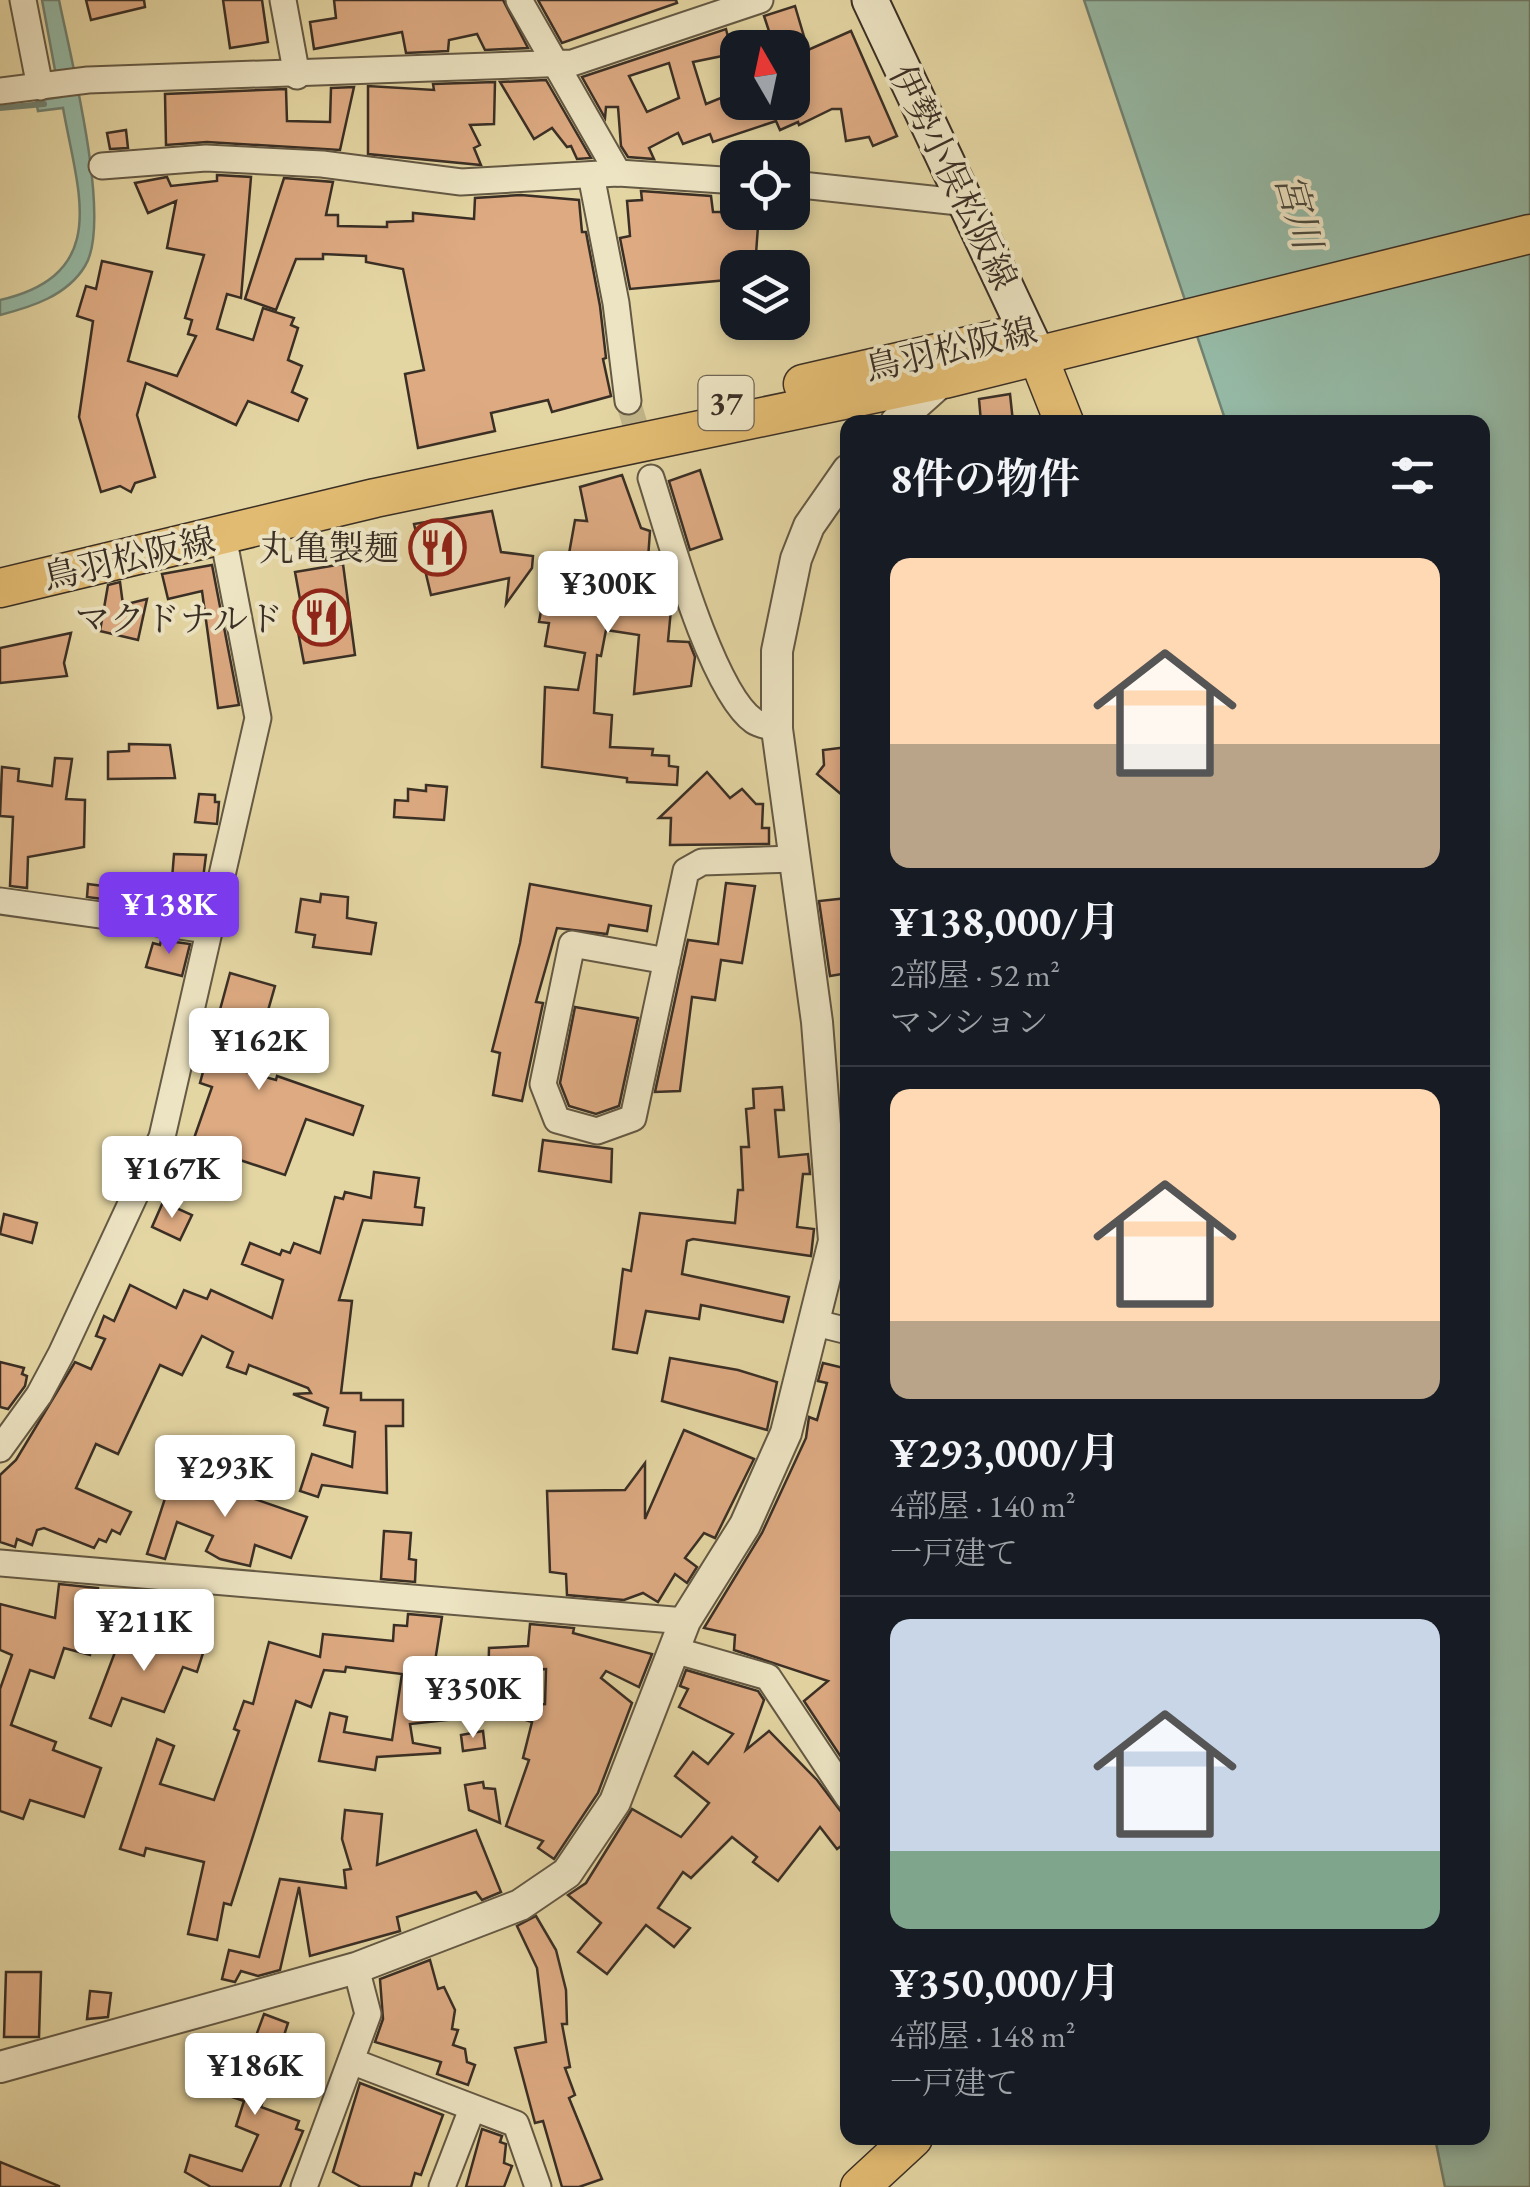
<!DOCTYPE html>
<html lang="ja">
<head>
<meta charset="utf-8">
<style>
	body { margin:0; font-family:"EB Garamond","Noto Serif JP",serif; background:#20242c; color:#f1f3f6; height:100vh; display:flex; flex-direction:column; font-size:38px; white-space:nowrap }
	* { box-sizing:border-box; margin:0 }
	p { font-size:32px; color:#9ea1a6 }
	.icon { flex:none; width:55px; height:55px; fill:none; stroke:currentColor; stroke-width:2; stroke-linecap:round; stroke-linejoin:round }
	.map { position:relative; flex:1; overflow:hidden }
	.drawer { position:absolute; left:840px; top:415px; width:650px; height:1730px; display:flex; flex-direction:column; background:#171b24; border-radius:20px; box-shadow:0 5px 15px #0003 }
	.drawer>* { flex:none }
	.needle { width:65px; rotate:351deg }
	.controls { position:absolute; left:720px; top:30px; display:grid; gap:20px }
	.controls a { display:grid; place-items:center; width:90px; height:90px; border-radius:20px; background:#171b24; box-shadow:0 5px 15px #0003; font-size:50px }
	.price { position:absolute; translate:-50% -85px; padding:0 22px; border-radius:10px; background:#fff; color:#222; font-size:32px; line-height:65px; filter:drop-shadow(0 2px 5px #0008) }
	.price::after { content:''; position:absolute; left:50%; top:60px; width:30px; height:22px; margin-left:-15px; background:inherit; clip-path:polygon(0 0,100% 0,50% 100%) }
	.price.selected { background:#7c3aed; color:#fff }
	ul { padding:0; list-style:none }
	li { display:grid; align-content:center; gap:20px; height:530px; padding:0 50px }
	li+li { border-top:2px solid #363941 }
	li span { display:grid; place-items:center; height:310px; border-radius:20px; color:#555 }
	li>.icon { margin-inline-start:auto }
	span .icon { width:180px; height:180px; fill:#fffc; stroke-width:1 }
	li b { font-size:42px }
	h2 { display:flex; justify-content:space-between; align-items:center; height:120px; padding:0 50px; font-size:42px }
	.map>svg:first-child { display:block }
</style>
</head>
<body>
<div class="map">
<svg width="1530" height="2187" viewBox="0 0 1530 2187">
	<rect width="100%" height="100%" fill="#e4d6a3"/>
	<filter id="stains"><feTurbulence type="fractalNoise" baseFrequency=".002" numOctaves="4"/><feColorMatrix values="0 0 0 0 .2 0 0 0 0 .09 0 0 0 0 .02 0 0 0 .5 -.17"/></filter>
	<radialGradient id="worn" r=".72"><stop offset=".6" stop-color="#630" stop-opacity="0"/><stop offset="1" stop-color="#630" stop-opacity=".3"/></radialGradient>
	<g fill="#95b9a5" stroke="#718272" stroke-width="2.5">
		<path d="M 42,0 L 59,0 C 70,55 113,222 85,266 C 67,296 31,307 0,315 L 0,300 C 112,274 78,193 63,108 L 38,111 L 36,101 L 60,97 Z"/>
		<path d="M 1084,0 L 1530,0 L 1530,2187 L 1445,2187 L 1435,2138 L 1482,2138 L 1482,422 L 1226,422 Z"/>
	</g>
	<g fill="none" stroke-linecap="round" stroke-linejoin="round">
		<path stroke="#718272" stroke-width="6" d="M 0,108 L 44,104"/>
	</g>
	<g fill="#ddaa82" stroke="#3a2f25" stroke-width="2.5" fill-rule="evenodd">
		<path d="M 86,0 L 144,0 L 145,7 L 91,20 Z"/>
		<path d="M 223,0 L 262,0 L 268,42 L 230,48 Z"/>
		<path d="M 334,0 L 503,0 L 528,48 L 485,50 L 477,34 L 449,40 L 448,51 L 406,53 L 402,32 L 314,49 L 310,22 L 336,18 Z"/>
		<path d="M 538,0 L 676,0 L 677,3 L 562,43 Z"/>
		<path d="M 795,6 L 808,50 L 851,31 L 897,136 L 873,146 L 869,137 L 846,141 L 841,109 L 832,109 L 799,125 L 798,122 L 780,130 L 776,121 L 713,142 L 710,134 L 683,144 L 678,133 L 649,148 L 654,159 L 628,157 L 621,146 L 618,107 L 606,107 L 605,118 L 582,77 L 726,29 L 730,45 L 769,31 L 764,16 ZM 730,48 L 792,48 L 792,102 L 738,102 L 738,91 L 706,104 L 693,62 L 732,54 ZM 669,63 L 679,98 L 647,112 L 629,76 Z"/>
		<path d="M 546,80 L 591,158 L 577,159 L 571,146 L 567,147 L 552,128 L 534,139 L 500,82 Z"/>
		<path d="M 495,82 L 494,124 L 470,125 L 480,145 L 474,148 L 481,165 L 368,154 L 368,86 L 434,90 L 433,84 Z"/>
		<path d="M 354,87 L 340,150 L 207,142 L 166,145 L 165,94 L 286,89 L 287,121 L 330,122 L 331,88 Z"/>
		<path d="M 126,130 L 128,148 L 110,149 L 107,133 Z"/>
		<path d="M 217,175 L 251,177 L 241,298 L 227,294 L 217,329 L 253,340 L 263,308 L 294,318 L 291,325 L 298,328 L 288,360 L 302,366 L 292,392 L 307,399 L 298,421 L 248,401 L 236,425 L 146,383 L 137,415 L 155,477 L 135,483 L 131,492 L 120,486 L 101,492 L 79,417 L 93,321 L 77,316 L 86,286 L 96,289 L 102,261 L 152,272 L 128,361 L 177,376 L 196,336 L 188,334 L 192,320 L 185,318 L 204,255 L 167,248 L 176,201 L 148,213 L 135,183 L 167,177 L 171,186 L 217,181 Z"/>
		<path d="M 284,178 L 333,182 L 326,215 L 338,215 L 338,226 L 387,227 L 387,222 L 413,221 L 413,213 L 474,219 L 475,198 L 521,195 L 579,200 L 582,232 L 586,232 L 600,306 L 606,358 L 603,359 L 611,396 L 552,412 L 548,400 L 491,413 L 495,431 L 418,448 L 405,374 L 424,370 L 403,269 L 366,262 L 366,256 L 323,254 L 323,259 L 296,259 L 276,310 L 245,299 Z"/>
		<path d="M 641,191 L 711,196 L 713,212 L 759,212 L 755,268 L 738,268 L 738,279 L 630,289 L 620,238 L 630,236 L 627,201 L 642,200 Z"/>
		<path d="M 1010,394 L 1013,422 L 981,422 L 979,399 Z"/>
		<path d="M 700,470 L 722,539 L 690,550 L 669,481 Z"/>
		<path d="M 622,475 L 641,528 L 650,531 L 647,573 L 664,575 L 672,599 L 668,641 L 689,642 L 695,657 L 691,686 L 634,694 L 639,635 L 606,630 L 601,656 L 597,655 L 594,713 L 612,715 L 610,747 L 653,749 L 652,755 L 669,756 L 669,766 L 678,767 L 677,785 L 627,782 L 627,778 L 542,767 L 545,687 L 578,690 L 585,653 L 545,646 L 549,623 L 539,622 L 550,562 L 567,565 L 575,520 L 587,521 L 580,487 Z"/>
		<path d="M 492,511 L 501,552 L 533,556 L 532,568 L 506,604 L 509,578 L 431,595 L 414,524 Z"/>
		<path d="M 343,564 L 355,655 L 304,663 L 294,611 L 302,610 L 295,572 Z"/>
		<path d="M 212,565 L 239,705 L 218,708 L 202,591 L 168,599 L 162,574 Z"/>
		<path d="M 120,582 L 123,605 L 147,599 L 138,640 L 100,631 L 108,585 Z"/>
		<path d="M 71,633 L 64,663 L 67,676 L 0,683 L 0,648 Z"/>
		<path d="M 129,744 L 170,745 L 175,778 L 108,779 L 108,752 L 129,751 Z"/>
		<path d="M 848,747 L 848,800 L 817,774 L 824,765 L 823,750 Z"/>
		<path d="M 55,758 L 72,759 L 66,799 L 85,800 L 84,847 L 28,857 L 27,888 L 10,886 L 13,817 L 0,816 L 2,767 L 19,769 L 18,781 L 52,786 Z"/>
		<path d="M 707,772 L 730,798 L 742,789 L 756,804 L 763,804 L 762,828 L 769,828 L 769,844 L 670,845 L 671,818 L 659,818 Z"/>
		<path d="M 426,785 L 447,787 L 444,820 L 394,817 L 395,800 L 408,801 L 408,789 L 426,791 Z"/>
		<path d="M 199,794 L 215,795 L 215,802 L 219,802 L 217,824 L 195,822 Z"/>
		<path d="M 174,854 L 206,855 L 201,895 L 171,892 Z"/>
		<path d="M 726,883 L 755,886 L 742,963 L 721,960 L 715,1000 L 692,997 L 680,1091 L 655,1092 L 688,940 L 718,944 Z"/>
		<path d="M 88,884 L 119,888 L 118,901 L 87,897 Z"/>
		<path d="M 530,884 L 651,906 L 647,931 L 609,925 L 607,934 L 557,928 L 536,1002 L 543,1003 L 522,1101 L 493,1095 L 500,1053 L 492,1051 L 520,943 Z"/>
		<path d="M 321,894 L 348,897 L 347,918 L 376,923 L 371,954 L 313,947 L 315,935 L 296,932 L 301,899 L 320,902 Z"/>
		<path d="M 848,898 L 848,973 L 830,976 L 819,901 Z"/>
		<path d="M 161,940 L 190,944 L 182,976 L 146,967 L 153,943 L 160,945 Z"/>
		<path d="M 230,973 L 275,986 L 265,1021 L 256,1018 L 253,1029 L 236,1024 L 226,1059 L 241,1064 L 239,1070 L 276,1080 L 277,1076 L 363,1106 L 353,1135 L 306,1119 L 285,1175 L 192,1144 L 212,1087 L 200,1083 Z"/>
		<path d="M 575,1007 L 638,1018 L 619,1106 L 596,1114 L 569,1106 L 560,1083 Z"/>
		<path d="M 782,1087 L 784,1110 L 775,1110 L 779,1157 L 808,1154 L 810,1174 L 803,1174 L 797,1227 L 814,1229 L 811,1256 L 693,1239 L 687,1241 L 682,1274 L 789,1297 L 783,1322 L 701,1305 L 699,1319 L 646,1311 L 637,1353 L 613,1349 L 623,1269 L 631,1271 L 640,1213 L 735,1223 L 738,1190 L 743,1190 L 741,1147 L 749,1147 L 746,1109 L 754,1108 L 753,1089 Z"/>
		<path d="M 543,1140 L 612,1149 L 611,1182 L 539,1171 Z"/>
		<path d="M 374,1172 L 419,1178 L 415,1207 L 424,1208 L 422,1225 L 363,1220 L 339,1300 L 352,1301 L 341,1393 L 361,1393 L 361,1400 L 403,1400 L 403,1426 L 386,1426 L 387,1493 L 322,1485 L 318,1497 L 300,1491 L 312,1454 L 352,1467 L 355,1432 L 324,1425 L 328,1408 L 293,1394 L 311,1393 L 308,1388 L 249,1365 L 246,1374 L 227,1367 L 233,1352 L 202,1336 L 182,1375 L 160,1365 L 118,1454 L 96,1444 L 76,1488 L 131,1512 L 120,1534 L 112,1530 L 106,1542 L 99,1539 L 94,1548 L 44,1528 L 37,1530 L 32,1545 L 17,1539 L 15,1547 L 0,1542 L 0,1475 L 16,1460 L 75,1362 L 91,1369 L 105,1339 L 96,1336 L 104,1316 L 114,1321 L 130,1285 L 176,1308 L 184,1290 L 207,1299 L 211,1290 L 272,1318 L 283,1280 L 242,1264 L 250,1243 L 280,1255 L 282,1250 L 290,1253 L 294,1243 L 320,1253 L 335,1197 L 343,1199 L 345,1192 L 371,1198 Z"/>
		<path d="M 163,1202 L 192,1215 L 180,1240 L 152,1227 Z"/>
		<path d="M 4,1214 L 37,1223 L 32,1243 L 0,1234 Z"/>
		<path d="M 670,1358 L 738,1370 L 777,1382 L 767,1430 L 662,1401 Z"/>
		<path d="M 0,1362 L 24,1368 L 22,1374 L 27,1376 L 25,1386 L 8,1409 L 0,1407 Z"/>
		<path d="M 823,1363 L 848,1369 L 848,1752 L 841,1757 L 804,1701 L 828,1681 L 734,1650 L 735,1635 L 704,1628 L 762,1533 L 806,1438 L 809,1417 L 817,1420 L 827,1383 L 818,1381 Z"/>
		<path d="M 684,1430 L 754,1459 L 715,1538 L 704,1533 L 685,1558 L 697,1567 L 687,1583 L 675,1574 L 658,1602 L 643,1593 L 624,1600 L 567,1595 L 566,1574 L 550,1572 L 547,1491 L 625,1490 L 645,1463 L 645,1519 Z"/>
		<path d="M 180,1466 L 225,1484 L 223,1488 L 307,1517 L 291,1558 L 255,1545 L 250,1566 L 220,1559 L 206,1551 L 213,1536 L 177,1522 L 165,1559 L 147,1554 L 169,1486 L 172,1487 Z"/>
		<path d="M 384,1531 L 411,1533 L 409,1559 L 416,1560 L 415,1582 L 381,1579 Z"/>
		<path d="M 59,1584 L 98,1588 L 90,1655 L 64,1648 L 54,1678 L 30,1670 L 11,1725 L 56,1742 L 53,1750 L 101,1768 L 84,1817 L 30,1800 L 23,1819 L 0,1811 L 0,1689 L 12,1655 L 0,1650 L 0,1604 L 55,1618 Z"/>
		<path d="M 408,1614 L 442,1617 L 431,1687 L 461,1683 L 466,1718 L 410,1724 L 413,1743 L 440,1748 L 440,1753 L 377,1757 L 375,1770 L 319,1761 L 330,1713 L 347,1717 L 344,1732 L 392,1740 L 402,1674 L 346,1667 L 345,1672 L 324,1670 L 311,1707 L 296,1701 L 231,1905 L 224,1903 L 217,1940 L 188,1934 L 204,1862 L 146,1848 L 144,1856 L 120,1849 L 157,1739 L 174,1746 L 160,1784 L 214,1800 L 239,1731 L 234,1729 L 244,1701 L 253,1704 L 269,1642 L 320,1657 L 323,1634 L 393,1641 L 394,1625 L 407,1626 Z"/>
		<path d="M 530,1624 L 574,1628 L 573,1633 L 652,1654 L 639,1687 L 606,1671 L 601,1678 L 632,1703 L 598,1793 L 554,1859 L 538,1848 L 543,1841 L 506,1826 L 529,1760 L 523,1758 L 532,1722 L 492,1709 L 545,1704 L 546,1669 L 511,1671 L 512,1691 L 488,1692 L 489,1648 L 528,1646 Z"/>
		<path d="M 123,1631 L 154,1642 L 156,1634 L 204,1650 L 197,1672 L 183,1667 L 164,1712 L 122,1698 L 111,1726 L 90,1718 Z"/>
		<path d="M 686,1670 L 758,1691 L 764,1700 L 746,1750 L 769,1731 L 817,1780 L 848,1821 L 848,1841 L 837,1849 L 820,1827 L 778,1881 L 753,1862 L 757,1857 L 732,1837 L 691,1878 L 683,1872 L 658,1908 L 690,1928 L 674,1947 L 646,1925 L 607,1974 L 578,1952 L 601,1923 L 568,1895 L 586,1883 L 632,1809 L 681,1837 L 709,1803 L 675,1776 L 693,1752 L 708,1764 L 733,1734 L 679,1707 L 688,1689 L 680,1686 Z"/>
		<path d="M 483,1731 L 485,1748 L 463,1751 L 461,1735 Z"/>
		<path d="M 483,1782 L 484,1788 L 495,1789 L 500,1823 L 469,1810 L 465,1785 Z"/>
		<path d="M 345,1810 L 382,1814 L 377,1865 L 476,1830 L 501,1892 L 482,1900 L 476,1892 L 397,1917 L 400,1931 L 310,1956 L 299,1887 L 280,1970 L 258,1976 L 241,1971 L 235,1982 L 222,1979 L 229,1950 L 259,1957 L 280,1879 L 346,1888 L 344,1870 L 351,1869 L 342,1839 Z"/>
		<path d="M 536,1916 L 556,1950 L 566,1990 L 567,2024 L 562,2024 L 570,2067 L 565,2068 L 575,2095 L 569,2098 L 602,2179 L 579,2187 L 562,2187 L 543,2121 L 535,2123 L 515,2048 L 546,2042 L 537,1968 L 517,1926 Z"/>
		<path d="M 430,1960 L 438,1989 L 444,1987 L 455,2010 L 452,2029 L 458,2030 L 453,2045 L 465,2049 L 467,2062 L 475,2065 L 468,2085 L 437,2074 L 441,2062 L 375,2042 L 383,2019 L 380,1979 Z"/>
		<path d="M 6,1972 L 41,1972 L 39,2037 L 4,2037 Z"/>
		<path d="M 90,1991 L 111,1993 L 108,2017 L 87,2019 Z"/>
		<path d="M 264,2014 L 288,2023 L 261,2107 L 299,2121 L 296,2129 L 303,2131 L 280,2187 L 211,2187 L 185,2172 L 190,2155 L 242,2171 L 258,2135 L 236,2126 L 244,2101 L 220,2093 L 236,2050 L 249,2055 Z"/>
		<path d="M 360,2083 L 443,2115 L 421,2175 L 415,2173 L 411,2187 L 361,2187 L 333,2172 Z"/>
		<path d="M 482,2129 L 502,2136 L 500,2142 L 506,2144 L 504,2163 L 512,2166 L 504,2187 L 466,2187 Z"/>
		<path d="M 0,2162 L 59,2186 L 59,2187 L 0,2187 Z"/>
	</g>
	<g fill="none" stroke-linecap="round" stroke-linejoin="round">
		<path stroke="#c2b58a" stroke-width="25" stroke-dasharray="25 12" stroke-linecap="butt" d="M 628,401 L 651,478"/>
		<defs>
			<g id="minor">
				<path d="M 23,0 L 40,87"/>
				<path d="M 283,0 L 297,76"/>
				<path d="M 519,0 L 618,173"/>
				<path d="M 0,91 L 88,80 L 572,63 L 760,0"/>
				<path d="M 102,166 L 206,158 L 322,164 L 461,182 L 618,173 L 738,181"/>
				<path d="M 591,175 L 616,303 L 628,401"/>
				<path d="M 792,184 L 968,203"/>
				<path d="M 651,478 C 668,531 711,691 754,721 C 760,725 770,726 777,729"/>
				<path d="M 0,901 L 208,930"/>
				<path d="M 667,961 L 572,944 L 543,1084 L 557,1120 L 597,1131 L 633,1118 L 686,871 L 702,862 L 795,859"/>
				<path d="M 816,1323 L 848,1331"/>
				<path d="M 0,1449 L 39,1395 L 61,1354 L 162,1137 L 258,718 L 223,536"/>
				<path d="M 0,1563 L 685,1621"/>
				<path d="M 674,1650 L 768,1677 L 848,1797"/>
				<path d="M 351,2061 L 516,2124 L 538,2187"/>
				<path d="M 304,2187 L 368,2014 L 356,1968"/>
				<path d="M 442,2187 L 472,2109"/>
			</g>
			<g id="tertiary">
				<path d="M 896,422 L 944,379"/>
				<path d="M 0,2067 L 356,1968 L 520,1905 L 567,1873 L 615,1802 L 685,1621 L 745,1525 L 786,1433 L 834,1241 L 817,1022 L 777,729 L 777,651 L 796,559 L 809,526 L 848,470"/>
			</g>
			<path id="secondary" d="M 870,0 L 1037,354"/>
			<g id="primary">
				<path d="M 1037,354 L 1064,422"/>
				<path d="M 803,384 L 1003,338"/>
				<path d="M 0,588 L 375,498 L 944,379 L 1530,234"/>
				<path d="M 860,2187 L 913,2138"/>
			</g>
		</defs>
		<use href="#minor" stroke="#645944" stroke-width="29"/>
		<use href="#tertiary" stroke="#645944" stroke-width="34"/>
		<use href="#secondary" stroke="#3a2f25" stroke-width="39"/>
		<use href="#primary" stroke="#3a2f25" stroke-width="41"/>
		<use href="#minor" stroke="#ede4c3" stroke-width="25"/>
		<use href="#tertiary" stroke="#ede4c3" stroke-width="30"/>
		<use href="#secondary" stroke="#ede4c3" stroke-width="35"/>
		<use href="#primary" stroke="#e2bb72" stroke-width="38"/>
	</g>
	<defs>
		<symbol id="restaurant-ring" viewBox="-11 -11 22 22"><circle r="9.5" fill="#ede4c3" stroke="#8f2418" stroke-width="1.5"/><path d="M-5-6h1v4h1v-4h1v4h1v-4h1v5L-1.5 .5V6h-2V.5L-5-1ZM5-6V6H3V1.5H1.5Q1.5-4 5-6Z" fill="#8f2418"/></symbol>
	</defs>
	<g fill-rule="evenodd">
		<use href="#restaurant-ring" x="406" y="516" width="63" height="63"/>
		<use href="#restaurant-ring" x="290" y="586" width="63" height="63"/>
	</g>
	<g text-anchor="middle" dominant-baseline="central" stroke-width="8" stroke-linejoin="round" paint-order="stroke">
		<rect fill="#ede4c3" stroke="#706554" stroke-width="2.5" x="698.5" y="376" width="55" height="54" rx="8"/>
		<g font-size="32" font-weight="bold" fill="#3a2f25">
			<text x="726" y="403">37</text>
		</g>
		<g font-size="35" fill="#3a2f25" stroke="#ede4c3">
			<text transform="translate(954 177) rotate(64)">伊勢小俣松阪線</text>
			<text transform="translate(951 349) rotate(-13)">鳥羽松阪線</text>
			<text transform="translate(129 558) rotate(-13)">鳥羽松阪線</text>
		</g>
		<g font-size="35" fill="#3a2f25" stroke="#ede4c3" text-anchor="end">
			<text x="399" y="547">丸亀製麺</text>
			<text x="283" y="618">マクドナルド</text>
		</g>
		<g font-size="38" font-style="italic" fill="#4c4b3f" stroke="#ede4c3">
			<text transform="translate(1299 211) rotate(74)">宮川</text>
		</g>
	</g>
	<rect width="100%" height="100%" filter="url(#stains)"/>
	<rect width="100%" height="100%" fill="url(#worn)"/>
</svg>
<div class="controls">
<a><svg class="needle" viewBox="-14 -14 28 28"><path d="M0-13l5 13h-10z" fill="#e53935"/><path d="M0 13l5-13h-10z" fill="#9ea1a6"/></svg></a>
<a><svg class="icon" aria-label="locate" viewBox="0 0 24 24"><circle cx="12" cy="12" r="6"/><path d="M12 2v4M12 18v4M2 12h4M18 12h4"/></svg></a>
<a><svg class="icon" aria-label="layers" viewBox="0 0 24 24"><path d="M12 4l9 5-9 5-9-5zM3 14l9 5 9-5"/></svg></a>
</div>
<b class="price" style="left:608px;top:636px">¥300K</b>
<b class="price selected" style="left:169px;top:957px">¥138K</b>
<b class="price" style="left:259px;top:1093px">¥162K</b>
<b class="price" style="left:172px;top:1221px">¥167K</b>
<b class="price" style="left:225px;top:1520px">¥293K</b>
<b class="price" style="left:144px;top:1674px">¥211K</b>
<b class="price" style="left:473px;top:1741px">¥350K</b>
<b class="price" style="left:255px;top:2118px">¥186K</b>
<section class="drawer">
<h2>8件の物件<svg class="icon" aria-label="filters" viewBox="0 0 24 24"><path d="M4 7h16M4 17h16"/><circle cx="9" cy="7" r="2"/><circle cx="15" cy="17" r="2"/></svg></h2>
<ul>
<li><span style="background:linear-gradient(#ffd9b3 60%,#b9a48a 0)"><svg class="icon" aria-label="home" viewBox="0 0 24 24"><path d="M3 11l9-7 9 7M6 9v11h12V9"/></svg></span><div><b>¥138,000/月</b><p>2部屋 · 52 m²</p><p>マンション</p></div></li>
<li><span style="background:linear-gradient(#ffd9b3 75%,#b9a48a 0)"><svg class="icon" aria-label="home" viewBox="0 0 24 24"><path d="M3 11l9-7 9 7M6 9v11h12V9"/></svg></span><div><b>¥293,000/月</b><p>4部屋 · 140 m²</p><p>一戸建て</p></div></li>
<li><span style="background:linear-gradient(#c9d6e8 75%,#7fa58c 0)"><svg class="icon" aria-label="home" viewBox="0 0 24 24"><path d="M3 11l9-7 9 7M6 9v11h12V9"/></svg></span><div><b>¥350,000/月</b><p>4部屋 · 148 m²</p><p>一戸建て</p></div></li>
</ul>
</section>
</div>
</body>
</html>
